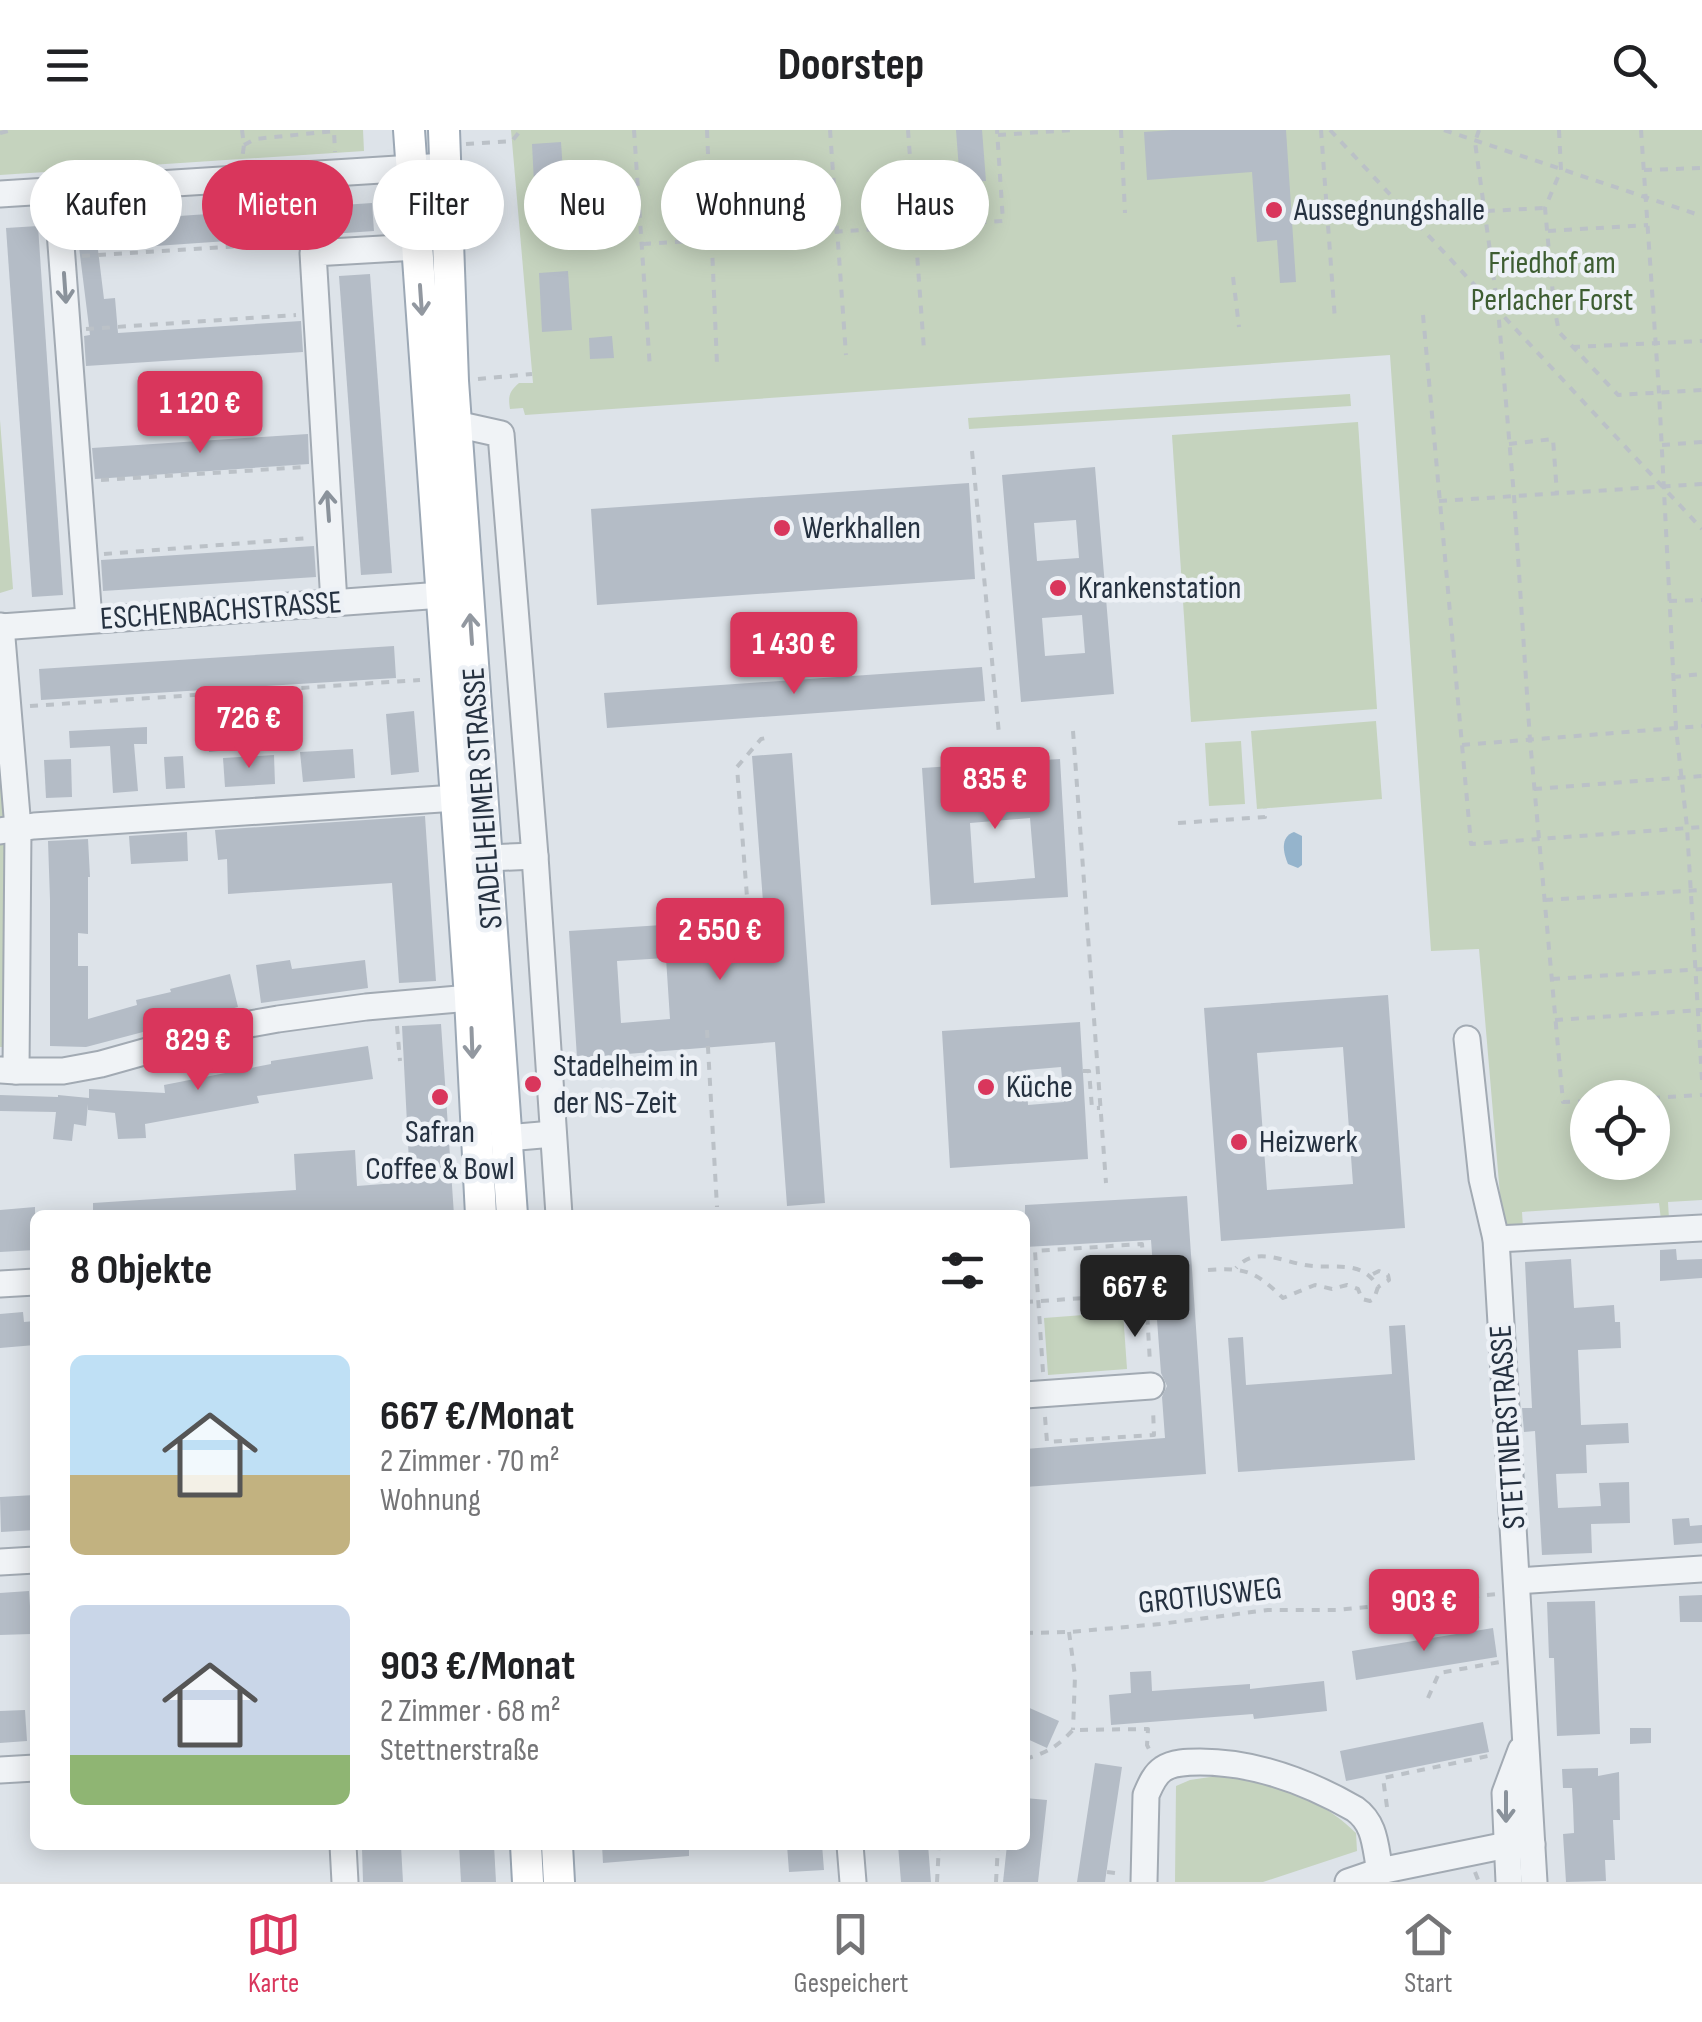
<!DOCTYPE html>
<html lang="de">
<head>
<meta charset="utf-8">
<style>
	body { margin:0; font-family:"Sofia Sans Condensed",sans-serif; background:#f2f2f2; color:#202124; height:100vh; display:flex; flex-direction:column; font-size:38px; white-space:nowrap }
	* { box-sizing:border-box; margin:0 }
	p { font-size:32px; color:#757577 }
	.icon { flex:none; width:55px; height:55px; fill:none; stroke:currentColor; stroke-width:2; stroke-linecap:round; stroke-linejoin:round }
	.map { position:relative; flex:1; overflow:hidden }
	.drawer { position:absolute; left:30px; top:1080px; width:1000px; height:640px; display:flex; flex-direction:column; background:#fff; border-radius:15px; box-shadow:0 5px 25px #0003 }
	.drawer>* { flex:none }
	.hud { position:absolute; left:30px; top:30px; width:1000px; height:90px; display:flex; gap:20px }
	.tools { position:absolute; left:1570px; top:950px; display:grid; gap:20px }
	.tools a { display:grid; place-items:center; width:100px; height:100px; border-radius:50%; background:#fff; box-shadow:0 5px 25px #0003; font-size:50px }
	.price { position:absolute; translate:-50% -85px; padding:0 22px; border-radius:10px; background:#d9365c; color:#fff; font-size:32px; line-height:65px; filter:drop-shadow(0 2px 5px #0008) }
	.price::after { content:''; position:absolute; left:50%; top:60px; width:30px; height:22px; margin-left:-15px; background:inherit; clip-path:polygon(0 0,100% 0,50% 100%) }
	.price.active { background:#222; color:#fff }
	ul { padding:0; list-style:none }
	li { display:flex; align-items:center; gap:30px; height:250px; padding:0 40px }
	li span { display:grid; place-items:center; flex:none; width:280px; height:200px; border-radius:15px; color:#555 }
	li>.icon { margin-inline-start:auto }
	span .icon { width:120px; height:120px; fill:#fffc; stroke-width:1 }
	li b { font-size:42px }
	h2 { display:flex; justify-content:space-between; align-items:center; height:120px; padding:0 40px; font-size:42px }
	.tag { padding:0 35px; border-radius:45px; background:#fff; box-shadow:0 5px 25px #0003; font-size:35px; line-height:90px }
	.tag.active { background:#d9365c; color:#fff }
	header { display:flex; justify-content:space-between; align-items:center; height:130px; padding:0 40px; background:#fff; font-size:45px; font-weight:700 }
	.tabs { display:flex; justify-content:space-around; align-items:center; height:140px; border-top:2px solid #e0e0e0; background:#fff; font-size:28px; color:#757577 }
	.tabs a { display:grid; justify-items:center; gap:5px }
	.tabs .active { color:#d9365c }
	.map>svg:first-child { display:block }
</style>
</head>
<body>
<header><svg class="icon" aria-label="menu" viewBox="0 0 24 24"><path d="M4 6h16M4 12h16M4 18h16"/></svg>Doorstep<svg class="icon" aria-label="search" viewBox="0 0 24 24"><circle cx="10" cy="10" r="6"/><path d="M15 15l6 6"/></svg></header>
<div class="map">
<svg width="1702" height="1752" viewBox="0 0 1702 1752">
	<rect width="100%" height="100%" fill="#dde3e9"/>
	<g fill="#c5d3be" fill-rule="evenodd">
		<path d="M 0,0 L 363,0 L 364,21 L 0,45 Z"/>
		<path d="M 511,0 L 1702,0 L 1702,1070 L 1668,1072 L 1669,1089 L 1661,1090 L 1659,1073 L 1522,1082 L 1523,1098 L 1506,1094 L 1502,1088 L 1479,819 L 1431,821 L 1390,225 L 525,285 L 523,278 L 510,279 C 508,266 509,262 519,253 L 533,253 ZM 1588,968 L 1652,968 L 1652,1032 L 1588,1032 Z"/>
		<path d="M 1350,264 L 1351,276 L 969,299 L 968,288 Z"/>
		<path d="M 0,290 L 13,459 L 0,463 Z"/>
		<path d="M 1358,292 L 1377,579 L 1191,592 L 1172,305 Z"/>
		<path d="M 1376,591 L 1382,669 L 1257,679 L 1251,601 Z"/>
		<path d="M 1241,611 L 1245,674 L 1209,676 L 1205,613 Z"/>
		<path d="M 0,616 L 6,685 L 6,917 L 0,917 Z"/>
		<path d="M 1123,1182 L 1127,1239 L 1048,1245 L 1044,1188 Z"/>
		<path d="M 1237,1643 C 1284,1659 1320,1668 1356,1703 L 1357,1721 L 1263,1752 L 1175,1752 L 1176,1656 L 1190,1650 Z"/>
	</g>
	<path fill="#95b4cc" d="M 1294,702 L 1302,706 L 1302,735 L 1298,738 L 1288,734 C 1283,722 1280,707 1294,702 Z"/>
	<g fill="#b4bcc6" fill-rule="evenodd">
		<path d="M 956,0 L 982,0 L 986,51 L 960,53 Z"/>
		<path d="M 1172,0 L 1286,0 L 1296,152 L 1280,153 L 1277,110 L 1257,112 L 1252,42 L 1147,50 L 1144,2 Z"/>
		<path d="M 561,12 L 565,71 L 535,73 L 532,14 Z"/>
		<path d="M 372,73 L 374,101 L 98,120 L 104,169 L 115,168 L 118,203 L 301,191 L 303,222 L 86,236 L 84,206 L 90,205 L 76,93 Z"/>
		<path d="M 38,96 L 63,465 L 32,467 L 6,98 Z"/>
		<path d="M 568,141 L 572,200 L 542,202 L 539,143 Z"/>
		<path d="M 370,144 L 392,443 L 361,445 L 339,146 Z"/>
		<path d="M 612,206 L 614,228 L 590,229 L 589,208 Z"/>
		<path d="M 308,304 L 309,334 L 95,349 L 92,318 Z"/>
		<path d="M 1095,337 L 1114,564 L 1021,572 L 1002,345 ZM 1076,390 L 1079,428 L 1037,431 L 1034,393 ZM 1082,485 L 1085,523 L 1045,526 L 1042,488 Z"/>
		<path d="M 969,353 L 975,449 L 597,475 L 591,379 Z"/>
		<path d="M 314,416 L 316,447 L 103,461 L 101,430 Z"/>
		<path d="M 394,516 L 396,548 L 41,570 L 39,539 Z"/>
		<path d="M 982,537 L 985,571 L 607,598 L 604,563 Z"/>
		<path d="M 414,581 L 419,642 L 391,645 L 386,584 Z"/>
		<path d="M 226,587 L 228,620 L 209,622 L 206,589 Z"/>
		<path d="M 147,597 L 147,614 L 134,614 L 138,661 L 113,663 L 110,616 L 70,618 L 69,601 Z"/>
		<path d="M 353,619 L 355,648 L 303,652 L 300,622 Z"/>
		<path d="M 792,623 L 825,1073 L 787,1076 L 775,912 L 577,928 L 569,801 L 709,792 L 709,789 L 764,785 L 752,626 ZM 666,828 L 670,889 L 621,893 L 617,831 Z"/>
		<path d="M 274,625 L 275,654 L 225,657 L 223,628 Z"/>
		<path d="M 183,626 L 185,658 L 166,659 L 164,627 Z"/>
		<path d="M 71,629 L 72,667 L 46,668 L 44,630 Z"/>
		<path d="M 1060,629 L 1068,767 L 931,775 L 922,638 ZM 1030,688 L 1035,748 L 974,753 L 970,693 Z"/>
		<path d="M 425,686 L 436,851 L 399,853 L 392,753 L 228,764 L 227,729 L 218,730 L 215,700 Z"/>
		<path d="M 187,702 L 188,731 L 131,734 L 129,706 Z"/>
		<path d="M 88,709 L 90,747 L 88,747 L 88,804 L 78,803 L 78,836 L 88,836 L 88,889 L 137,875 L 136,870 L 171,862 L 170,859 L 230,844 L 238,877 L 86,917 L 50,916 L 50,770 L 48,711 Z"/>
		<path d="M 290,830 L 292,839 L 365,830 L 368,858 L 261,873 L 256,835 Z"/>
		<path d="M 1388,865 L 1405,1098 L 1221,1111 L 1204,878 ZM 1343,917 L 1353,1054 L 1267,1060 L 1257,923 Z"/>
		<path d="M 1080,892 L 1088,1029 L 950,1038 L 942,901 ZM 1061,937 L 1064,972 L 1028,975 L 1026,940 Z"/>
		<path d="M 441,894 L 454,1085 L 93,1085 L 93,1073 L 296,1060 L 294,1024 L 355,1020 L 357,1056 L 410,1052 L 402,896 Z"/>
		<path d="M 368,916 L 373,949 L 257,966 L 259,973 L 145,994 L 146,1008 L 118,1009 L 115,983 L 88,980 L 88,974 L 86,996 L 74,994 L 72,1011 L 53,1009 L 56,982 L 0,981 L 0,965 L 58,967 L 58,965 L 89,968 L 89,959 L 165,963 L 164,955 L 271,934 L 271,931 Z"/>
		<path d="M 1187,1066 L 1206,1344 L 1025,1357 L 1025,1319 L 1165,1308 L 1162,1267 L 1167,1256 L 1161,1243 L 1151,1110 L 1025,1117 L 1025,1075 Z"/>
		<path d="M 35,1077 L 35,1120 L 0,1122 L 0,1080 Z"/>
		<path d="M 1676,1119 L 1677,1130 L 1702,1129 L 1702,1148 L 1660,1151 L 1660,1120 Z"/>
		<path d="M 1571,1129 L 1574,1178 L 1614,1175 L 1615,1192 L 1620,1192 L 1621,1218 L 1578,1220 L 1581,1295 L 1628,1293 L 1629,1313 L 1586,1315 L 1587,1343 L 1556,1344 L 1558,1378 L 1601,1376 L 1599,1353 L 1629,1352 L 1630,1393 L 1591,1394 L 1592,1423 L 1542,1425 L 1535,1301 L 1524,1302 L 1522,1278 L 1532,1278 L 1525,1132 Z"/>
		<path d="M 23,1182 L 24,1192 L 35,1191 L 35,1215 L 0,1218 L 0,1184 Z"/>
		<path d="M 1405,1195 L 1415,1330 L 1238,1342 L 1228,1208 L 1243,1207 L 1246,1255 L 1392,1244 L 1389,1196 Z"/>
		<path d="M 35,1365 L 35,1400 L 1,1402 L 0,1367 Z"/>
		<path d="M 1689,1388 L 1690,1396 L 1702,1395 L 1702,1413 L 1674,1415 L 1672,1389 Z"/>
		<path d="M 29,1461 L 30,1476 L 35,1476 L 35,1500 L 31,1500 L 31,1504 L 0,1505 L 0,1463 Z"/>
		<path d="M 1702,1465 L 1702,1492 L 1680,1492 L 1679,1466 Z"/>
		<path d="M 1595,1471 L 1600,1604 L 1557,1606 L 1554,1528 L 1549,1528 L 1547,1472 Z"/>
		<path d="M 1493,1498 L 1497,1527 L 1356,1550 L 1352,1521 Z"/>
		<path d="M 1151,1541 L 1152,1561 L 1250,1554 L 1250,1559 L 1324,1551 L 1327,1581 L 1254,1589 L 1253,1584 L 1111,1595 L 1109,1565 L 1131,1563 L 1130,1542 Z"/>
		<path d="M 1025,1576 L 1059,1591 L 1047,1618 L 1025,1608 Z"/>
		<path d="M 25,1580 L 27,1611 L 0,1613 L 0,1581 Z"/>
		<path d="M 1483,1592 L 1489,1622 L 1346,1651 L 1340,1621 Z"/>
		<path d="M 1630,1598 L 1651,1598 L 1651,1613 L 1630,1614 Z"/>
		<path d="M 1095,1633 L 1122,1637 L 1111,1710 L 1105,1752 L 1077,1752 Z"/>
		<path d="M 1598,1638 L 1598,1646 L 1619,1642 L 1620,1690 L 1613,1690 L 1615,1730 L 1605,1730 L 1606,1751 L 1566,1752 L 1563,1704 L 1574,1703 L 1573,1675 L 1572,1658 L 1563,1658 L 1562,1639 Z"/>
		<path d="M 1025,1668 L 1047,1670 L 1038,1752 L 1003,1752 L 1007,1715 L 1025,1715 Z"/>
		<path d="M 459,1715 L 494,1715 L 496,1752 L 461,1752 Z"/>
		<path d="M 602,1715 L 689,1715 L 689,1726 L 603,1733 Z"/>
		<path d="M 787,1715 L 822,1715 L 824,1740 L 789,1742 Z"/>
		<path d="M 898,1715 L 928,1715 L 931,1752 L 901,1752 Z"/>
		<path d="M 401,1716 L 403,1752 L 363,1752 L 362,1718 Z"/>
	</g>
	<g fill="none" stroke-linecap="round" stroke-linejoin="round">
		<defs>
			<g id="minor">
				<path d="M 57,61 L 89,490"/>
				<path d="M 0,64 L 445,36"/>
				<path d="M 456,294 L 501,304 L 535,726 L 559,1085"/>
				<path d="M 334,473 L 313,123 L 417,117"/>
				<path d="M 0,497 L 442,465"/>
				<path d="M 0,701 L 34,696 L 456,668"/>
				<path d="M 487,728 L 535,726"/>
				<path d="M 1467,909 L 1482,1049 L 1496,1109 L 1534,1752"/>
				<path d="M 0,940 L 16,941 L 18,698 L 1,496"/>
				<path d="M 16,941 L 63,941 L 101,934 L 233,897 L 278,889 L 366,877 L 470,868"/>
				<path d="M 507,1008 L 553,1004"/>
				<path d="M 1496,1109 L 1702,1098"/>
				<path d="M 0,1154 L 35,1152"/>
				<path d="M 1025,1265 L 1151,1256"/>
				<path d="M 0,1432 L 35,1430"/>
				<path d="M 1517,1451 L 1702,1439"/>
				<path d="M 0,1640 L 35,1638"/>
				<path d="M 343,1715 L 345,1752"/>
				<path d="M 850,1715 L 853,1752"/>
				<path d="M 1144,1752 L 1146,1665 C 1150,1656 1154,1645 1163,1639 C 1173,1632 1188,1632 1200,1632 C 1255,1632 1308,1652 1355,1679 C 1376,1694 1375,1717 1380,1741"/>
				<path d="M 1348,1752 L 1380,1741 L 1507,1715 L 1532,1714"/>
				<path d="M 1509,1752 L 1505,1663 L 1521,1620"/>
			</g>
			<g id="major">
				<path d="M 409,0 L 470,868 L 481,1085"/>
				<path d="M 444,0 L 453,251 L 512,1085"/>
				<path d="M 526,1715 L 528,1752"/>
				<path d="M 557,1715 L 559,1752"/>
			</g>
		</defs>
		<use href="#minor" stroke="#a2aab3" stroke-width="29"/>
		<use href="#major" stroke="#9ca8b5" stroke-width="34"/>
		<g stroke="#bbc1c7" stroke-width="4" stroke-dasharray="8 8" stroke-linecap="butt">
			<path d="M 242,0 L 244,15 L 242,30"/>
			<path d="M 634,0 L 650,239"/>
			<path d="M 707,0 L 717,234"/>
			<path d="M 830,0 L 846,225"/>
			<path d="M 908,0 L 924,220"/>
			<path d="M 1121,0 L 1125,83"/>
			<path d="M 1321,0 L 1335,190"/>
			<path d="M 1330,0 L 1702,399"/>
			<path d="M 1444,0 L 1702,86"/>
			<path d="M 1479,0 L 1475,12 L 1498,179 L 1514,366 L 1530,610 L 1563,972 L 1588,971"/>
			<path d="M 1559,0 L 1561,40 L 1545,78 L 1554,176 L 1559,202 L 1618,265 L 1702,260"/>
			<path d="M 1641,0 L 1659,262 L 1676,598 L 1687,697 L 1702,950"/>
			<path d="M 0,3 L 12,0"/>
			<path d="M 998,5 L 1072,0"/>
			<path d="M 466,14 L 512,11 L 521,0"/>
			<path d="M 244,15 L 255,9 L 334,1 L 335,22"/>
			<path d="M 1644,40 L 1702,38"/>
			<path d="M 1327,89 L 1545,78"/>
			<path d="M 1548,101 L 1648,95"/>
			<path d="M 643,114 L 1003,91 L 997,0"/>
			<path d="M 82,126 L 292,113"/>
			<path d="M 1233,147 L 1239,197"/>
			<path d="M 1423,185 L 1471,714 L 1702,697"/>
			<path d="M 86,199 L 296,185"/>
			<path d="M 1572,217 L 1702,211"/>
			<path d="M 478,249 L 532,244"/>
			<path d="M 1509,314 L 1553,309 L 1557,364"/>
			<path d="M 1662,315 L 1702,312"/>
			<path d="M 972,321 L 999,604"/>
			<path d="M 101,350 L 306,337"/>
			<path d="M 1439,371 L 1702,354"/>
			<path d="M 104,424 L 309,408"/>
			<path d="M 1669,471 L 1702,470"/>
			<path d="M 1673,547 L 1702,544"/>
			<path d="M 30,576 L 420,550"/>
			<path d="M 1073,601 L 1106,1053"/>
			<path d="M 1462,615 L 1702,596"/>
			<path d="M 1534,659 L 1702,646"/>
			<path d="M 1178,693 L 1265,687 L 1265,678"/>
			<path d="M 1545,770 L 1702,760"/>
			<path d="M 702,808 L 701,782 L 709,774 L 742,772 L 747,767 L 737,637 L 761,609 L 766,608"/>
			<path d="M 1552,849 L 1702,839"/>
			<path d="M 1555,890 L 1702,880"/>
			<path d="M 397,896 L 400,931"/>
			<path d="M 707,900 L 717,1077"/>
			<path d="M 1083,941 L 1089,941 L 1092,978 L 1100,978"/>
			<path d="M 1652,968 L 1702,965"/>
			<path d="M 1208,1140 C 1246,1137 1256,1142 1283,1168 L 1315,1155 L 1332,1159 L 1347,1155 L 1358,1159 L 1362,1169 L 1370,1171 L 1374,1169 L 1378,1157 C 1362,1128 1332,1140 1305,1135 C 1281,1131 1255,1116 1236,1138"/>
			<path d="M 1373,1144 L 1379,1141 L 1388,1145 L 1389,1150 L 1378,1157"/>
			<path d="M 1025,1172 L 1146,1164 L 1150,1233"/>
			<path d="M 1043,1242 L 1035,1121 L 1142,1114 L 1146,1164"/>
			<path d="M 1045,1287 L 1047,1312 L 1154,1305 L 1153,1278"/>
			<path d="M 1069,1502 L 1075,1546 L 1073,1600"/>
			<path d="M 1025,1503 L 1069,1502 L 1160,1494 L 1268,1480 L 1337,1480 L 1498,1464"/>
			<path d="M 1428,1568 L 1439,1543 L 1500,1532"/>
			<path d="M 1025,1629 C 1047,1623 1058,1616 1073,1600 L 1148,1599 L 1147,1615 L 1151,1623"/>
			<path d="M 1387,1677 L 1383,1648 L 1493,1625"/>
			<path d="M 1107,1742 L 1122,1744"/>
			<path d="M 1475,1742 L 1479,1752"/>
			<path d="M 937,1752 L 939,1715"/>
			<path d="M 996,1752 L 998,1715"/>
		</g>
		<use href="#minor" stroke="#f0f3f6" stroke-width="25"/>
		<use href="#major" stroke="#fff" stroke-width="30"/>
	</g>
	<defs><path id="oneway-shaft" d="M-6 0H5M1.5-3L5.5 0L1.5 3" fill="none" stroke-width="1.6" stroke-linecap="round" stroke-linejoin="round" transform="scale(2.5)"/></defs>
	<g stroke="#8a929b">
		<use href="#oneway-shaft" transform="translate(65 158) rotate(86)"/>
		<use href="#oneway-shaft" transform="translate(328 376) rotate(-94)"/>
		<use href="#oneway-shaft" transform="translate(1506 1677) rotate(90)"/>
	</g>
	<g stroke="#9298a0">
		<use href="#oneway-shaft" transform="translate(421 170) rotate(86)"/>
		<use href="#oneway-shaft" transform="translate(471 499) rotate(-94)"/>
		<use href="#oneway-shaft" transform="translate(472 913) rotate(88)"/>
	</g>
	<g fill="#d9365c" stroke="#edf1f6" stroke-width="4">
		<circle cx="1274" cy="80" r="10"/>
		<circle cx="782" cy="398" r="10"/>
		<circle cx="1058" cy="458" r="10"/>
		<circle cx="533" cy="954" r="10"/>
		<circle cx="986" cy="957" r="10"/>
		<circle cx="440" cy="967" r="10"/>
		<circle cx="1239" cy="1012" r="10"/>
	</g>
	<g text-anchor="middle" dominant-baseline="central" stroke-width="9" stroke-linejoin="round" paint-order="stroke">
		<g font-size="32" fill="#253140" stroke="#edf1f6" text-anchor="start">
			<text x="1294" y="80">Aussegnungshalle</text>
			<text x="802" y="398">Werkhallen</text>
			<text x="1078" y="458">Krankenstation</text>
			<text x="553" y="936">Stadelheim in<tspan x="553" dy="37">der NS-Zeit</tspan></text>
			<text x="1006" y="957">Küche</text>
			<text x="440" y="1002" text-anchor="middle">Safran<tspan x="440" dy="37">Coffee &amp; Bowl</tspan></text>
			<text x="1259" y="1012">Heizwerk</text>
		</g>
		<g font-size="32" fill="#3d5d31" stroke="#edf1f6">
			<text x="1552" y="133">Friedhof am<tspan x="1552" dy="37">Perlacher Forst</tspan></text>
		</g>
		<g font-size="32" fill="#253140" stroke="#edf1f6">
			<text transform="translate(221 481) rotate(-4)">ESCHENBACHSTRASSE</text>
			<text transform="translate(483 668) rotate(-94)">STADELHEIMER STRASSE</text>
			<text transform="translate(1508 1297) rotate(-94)">STETTNERSTRASSE</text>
			<text transform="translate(1210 1466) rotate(-6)">GROTIUSWEG</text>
		</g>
	</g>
</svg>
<div class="tools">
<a><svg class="icon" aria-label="locate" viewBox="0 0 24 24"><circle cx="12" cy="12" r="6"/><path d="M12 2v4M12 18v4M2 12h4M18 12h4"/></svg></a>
</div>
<b class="price" style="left:200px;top:326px">1 120 €</b>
<b class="price" style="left:794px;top:567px">1 430 €</b>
<b class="price" style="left:249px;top:641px">726 €</b>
<b class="price" style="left:995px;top:702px">835 €</b>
<b class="price" style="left:720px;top:853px">2 550 €</b>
<b class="price" style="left:198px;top:963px">829 €</b>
<b class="price active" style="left:1135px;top:1210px">667 €</b>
<b class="price" style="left:1424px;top:1524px">903 €</b>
<div class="hud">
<a class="tag">Kaufen</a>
<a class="tag active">Mieten</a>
<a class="tag">Filter</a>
<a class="tag">Neu</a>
<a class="tag">Wohnung</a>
<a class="tag">Haus</a>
</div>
<section class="drawer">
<h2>8 Objekte<svg class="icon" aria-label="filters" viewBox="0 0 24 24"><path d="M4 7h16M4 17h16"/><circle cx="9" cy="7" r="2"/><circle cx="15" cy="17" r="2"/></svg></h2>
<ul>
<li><span style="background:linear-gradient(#bfe0f5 60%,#c2b280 0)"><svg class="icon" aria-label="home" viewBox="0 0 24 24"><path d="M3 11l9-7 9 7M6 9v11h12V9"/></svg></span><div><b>667 €/Monat</b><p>2 Zimmer · 70 m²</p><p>Wohnung</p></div></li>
<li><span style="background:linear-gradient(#c9d6e8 75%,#8fb573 0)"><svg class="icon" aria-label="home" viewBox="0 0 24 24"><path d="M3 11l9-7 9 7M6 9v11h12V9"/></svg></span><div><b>903 €/Monat</b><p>2 Zimmer · 68 m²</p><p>Stettnerstraße</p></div></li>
</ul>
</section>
</div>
<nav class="tabs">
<a class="active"><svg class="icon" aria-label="map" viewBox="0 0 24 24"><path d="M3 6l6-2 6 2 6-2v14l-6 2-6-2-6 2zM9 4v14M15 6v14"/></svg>Karte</a>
<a><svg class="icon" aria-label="saved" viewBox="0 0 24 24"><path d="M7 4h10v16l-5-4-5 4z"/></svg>Gespeichert</a>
<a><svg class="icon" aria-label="home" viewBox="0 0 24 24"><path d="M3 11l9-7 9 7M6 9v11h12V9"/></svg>Start</a>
</nav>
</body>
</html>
